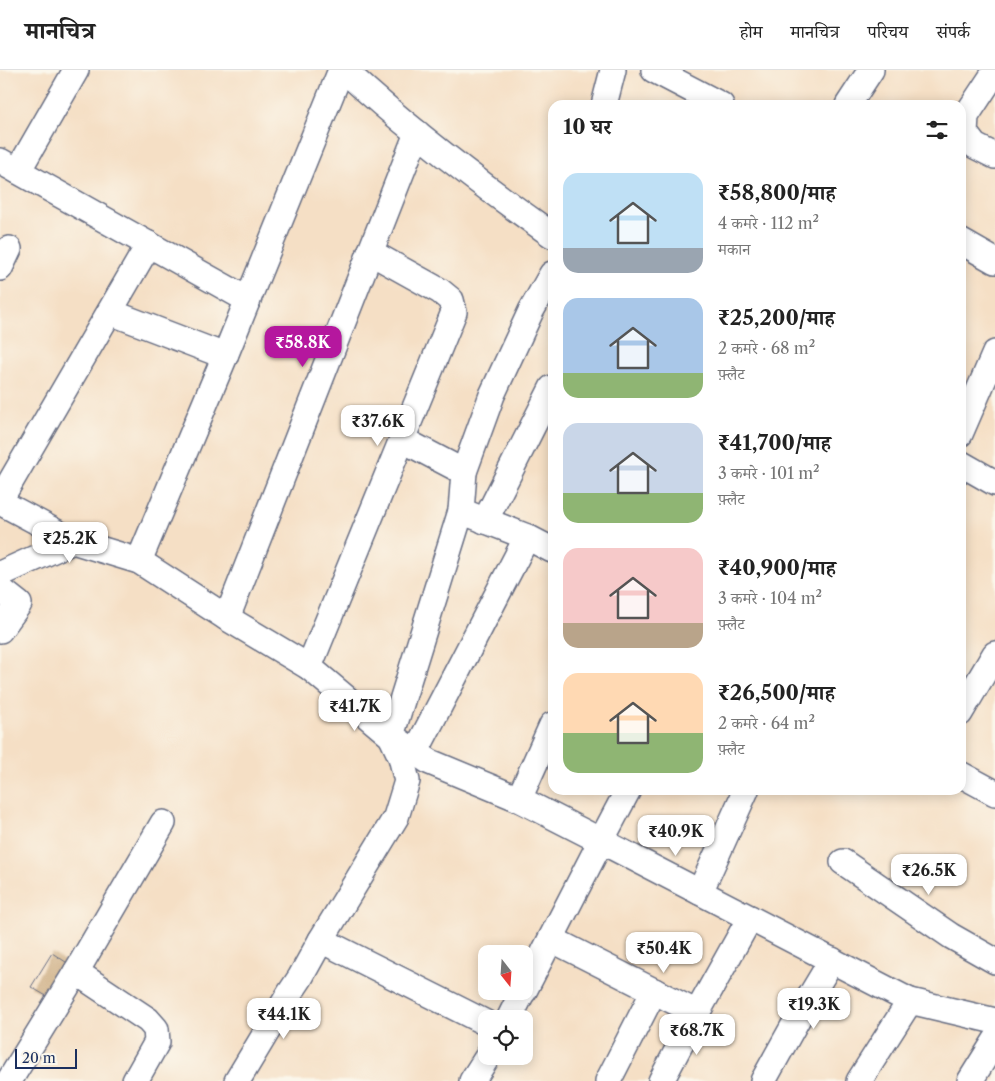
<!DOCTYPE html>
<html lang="hi">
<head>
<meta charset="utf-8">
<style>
	body { margin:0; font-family:"Libre Caslon Text","Noto Serif Devanagari",serif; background:#f6f6f6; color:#222; height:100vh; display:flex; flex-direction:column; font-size:19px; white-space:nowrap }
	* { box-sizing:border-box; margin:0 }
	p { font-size:16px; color:#767676 }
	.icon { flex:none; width:28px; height:28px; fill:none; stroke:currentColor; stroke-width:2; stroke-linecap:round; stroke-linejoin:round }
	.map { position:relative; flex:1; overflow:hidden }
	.panel { position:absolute; left:548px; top:30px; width:418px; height:695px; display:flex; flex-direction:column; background:#fff; border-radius:15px; box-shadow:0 2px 12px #0003 }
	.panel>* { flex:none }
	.needle { width:32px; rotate:163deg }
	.buttons { position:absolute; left:478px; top:875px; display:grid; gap:10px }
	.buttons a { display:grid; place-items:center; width:55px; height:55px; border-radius:10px; background:#fff; box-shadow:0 2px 12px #0003; font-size:25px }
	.scale { position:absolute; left:15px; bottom:12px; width:62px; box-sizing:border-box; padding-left:5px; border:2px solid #1b2f5e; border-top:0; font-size:14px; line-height:18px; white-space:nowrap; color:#1b2f5e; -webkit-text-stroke:4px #fbf7ec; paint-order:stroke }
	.price { position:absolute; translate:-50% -42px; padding:0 11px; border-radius:10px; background:#fff; color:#222; font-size:16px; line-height:32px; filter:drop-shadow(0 1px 2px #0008) }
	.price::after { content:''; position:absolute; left:50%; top:30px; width:15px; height:11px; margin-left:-8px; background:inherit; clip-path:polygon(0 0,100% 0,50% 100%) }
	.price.selected { background:#b5179e; color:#fff }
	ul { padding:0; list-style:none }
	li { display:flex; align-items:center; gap:15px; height:125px; padding:0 15px }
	li span { display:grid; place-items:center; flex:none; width:140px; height:100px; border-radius:15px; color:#555 }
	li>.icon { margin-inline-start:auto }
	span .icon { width:60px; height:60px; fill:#fffc; stroke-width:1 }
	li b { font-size:21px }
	h2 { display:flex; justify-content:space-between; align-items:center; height:60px; padding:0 15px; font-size:21px }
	header { display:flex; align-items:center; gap:30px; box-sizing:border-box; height:70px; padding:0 25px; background:#fff; border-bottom:1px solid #e0e0e0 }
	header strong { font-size:24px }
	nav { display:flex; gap:28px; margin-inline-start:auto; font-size:18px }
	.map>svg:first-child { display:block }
</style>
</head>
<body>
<header>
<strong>मानचित्र</strong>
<nav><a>होम</a><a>मानचित्र</a><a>परिचय</a><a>संपर्क</a></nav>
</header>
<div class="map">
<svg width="995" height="1011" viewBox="0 0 995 1011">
	<rect width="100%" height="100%" fill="#fbf7ec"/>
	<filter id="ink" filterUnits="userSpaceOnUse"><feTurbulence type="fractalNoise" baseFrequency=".02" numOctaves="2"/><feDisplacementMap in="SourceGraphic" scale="10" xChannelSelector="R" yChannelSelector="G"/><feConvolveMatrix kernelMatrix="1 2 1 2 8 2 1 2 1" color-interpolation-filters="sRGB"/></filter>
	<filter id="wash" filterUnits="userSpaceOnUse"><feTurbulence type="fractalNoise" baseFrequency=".0096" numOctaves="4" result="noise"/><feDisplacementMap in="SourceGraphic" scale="20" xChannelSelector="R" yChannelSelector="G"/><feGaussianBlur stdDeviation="1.12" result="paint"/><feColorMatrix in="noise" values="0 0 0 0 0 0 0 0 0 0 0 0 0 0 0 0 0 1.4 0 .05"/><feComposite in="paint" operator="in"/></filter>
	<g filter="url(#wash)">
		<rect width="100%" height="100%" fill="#f5dfc5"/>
		<g id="blocks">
			<path fill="#caa87c" d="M 52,883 L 69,894 L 48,927 L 31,917 Z"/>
		</g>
	</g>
	<g filter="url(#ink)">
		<use href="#blocks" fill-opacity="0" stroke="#676d82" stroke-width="1"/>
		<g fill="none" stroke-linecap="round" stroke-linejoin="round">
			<defs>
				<g id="minor">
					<path d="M 344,0 C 409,60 480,114 552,165"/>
					<path d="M 654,0 L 721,35"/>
					<path d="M 995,2 L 966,46 L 965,63 L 975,76 L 995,86"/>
					<path d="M 604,35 L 613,0"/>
					<path d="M 848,35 L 871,0"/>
					<path d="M 0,91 L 248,230"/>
					<path d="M 18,101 L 76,0"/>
					<path d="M 960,171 L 995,191"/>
					<path d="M 0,198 L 9,179"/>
					<path d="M 110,242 L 225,286"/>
					<path d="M 960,364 L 995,283"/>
					<path d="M 403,370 L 464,402"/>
					<path d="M 960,393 L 995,413"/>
					<path d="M 0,430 L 149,174"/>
					<path d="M 0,432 L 73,471"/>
					<path d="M 461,441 L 464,402 L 492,325 L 531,241 L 552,204"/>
					<path d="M 485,451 L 552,318"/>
					<path d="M 552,480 L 527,467 L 461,441 L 391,666 L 430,692 L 519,729 L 552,655"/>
					<path d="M 139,491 L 225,286 L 341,0"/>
					<path d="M 0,504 L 73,471 L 139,491 L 227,548 L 309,597 L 391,666 L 401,687 L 407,711 L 396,747 L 321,870 L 300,908 L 290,923 L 237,1011"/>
					<path d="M 0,519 L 19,534 L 0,560"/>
					<path d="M 227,548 L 417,63"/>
					<path d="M 309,597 L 454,242 L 451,230 L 440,221 L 370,182"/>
					<path d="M 960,643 L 995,584"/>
					<path d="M 415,683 L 527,467"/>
					<path d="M 960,704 L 995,723"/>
					<path d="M 519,729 L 601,771 L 628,720"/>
					<path d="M 843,792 L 951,866 L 995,891"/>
					<path d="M 700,822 L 746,720"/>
					<path d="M 551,869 L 697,943 L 750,848"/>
					<path d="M 321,870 L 486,953"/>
					<path d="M 76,902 L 148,950 L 156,959 L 157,972 L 135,1011"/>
					<path d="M 524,921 L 601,771 L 910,931"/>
					<path d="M 509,949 L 523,921"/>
					<path d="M 9,1011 L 76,902 L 163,753"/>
					<path d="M 472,1011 L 488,986"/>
					<path d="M 608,1011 L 654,921"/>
					<path d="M 661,1011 L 697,943"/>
					<path d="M 763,1011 L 808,930 L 832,890"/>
					<path d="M 859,1011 L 910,931 L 995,951"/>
					<path d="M 970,1011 L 995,971"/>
				</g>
			</defs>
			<use href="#minor" stroke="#676d82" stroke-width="28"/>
			<use href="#minor" stroke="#fff" stroke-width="25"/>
		</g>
	</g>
</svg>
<div class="buttons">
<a><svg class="needle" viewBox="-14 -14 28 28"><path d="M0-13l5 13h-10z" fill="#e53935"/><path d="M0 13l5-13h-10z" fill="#767676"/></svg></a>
<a><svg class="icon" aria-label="locate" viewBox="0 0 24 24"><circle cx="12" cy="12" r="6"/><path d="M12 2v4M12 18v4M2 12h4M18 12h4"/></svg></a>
</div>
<div class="scale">20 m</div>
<b class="price selected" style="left:303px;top:298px">₹58.8K</b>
<b class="price" style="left:378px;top:377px">₹37.6K</b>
<b class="price" style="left:70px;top:494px">₹25.2K</b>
<b class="price" style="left:355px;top:662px">₹41.7K</b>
<b class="price" style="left:676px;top:787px">₹40.9K</b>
<b class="price" style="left:929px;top:826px">₹26.5K</b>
<b class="price" style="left:664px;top:904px">₹50.4K</b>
<b class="price" style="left:814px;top:960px">₹19.3K</b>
<b class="price" style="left:284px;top:970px">₹44.1K</b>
<b class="price" style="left:697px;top:986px">₹68.7K</b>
<section class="panel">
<h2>10 घर<svg class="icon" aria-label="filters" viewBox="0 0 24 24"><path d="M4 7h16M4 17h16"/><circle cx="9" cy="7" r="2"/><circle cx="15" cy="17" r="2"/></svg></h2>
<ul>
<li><span style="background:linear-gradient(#bfe0f5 75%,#9aa5b1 0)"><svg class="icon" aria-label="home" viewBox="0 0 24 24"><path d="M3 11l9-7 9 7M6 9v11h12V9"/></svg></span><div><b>₹58,800/माह</b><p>4 कमरे · 112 m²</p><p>मकान</p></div></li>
<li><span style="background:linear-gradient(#a9c7e8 75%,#8fb573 0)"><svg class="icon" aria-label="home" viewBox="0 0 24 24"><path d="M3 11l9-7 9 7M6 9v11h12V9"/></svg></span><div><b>₹25,200/माह</b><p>2 कमरे · 68 m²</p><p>फ़्लैट</p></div></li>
<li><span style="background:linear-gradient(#c9d6e8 70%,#8fb573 0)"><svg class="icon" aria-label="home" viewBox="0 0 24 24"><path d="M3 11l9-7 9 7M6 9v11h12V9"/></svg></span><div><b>₹41,700/माह</b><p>3 कमरे · 101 m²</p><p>फ़्लैट</p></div></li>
<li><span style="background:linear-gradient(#f6c9c9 75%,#b9a48a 0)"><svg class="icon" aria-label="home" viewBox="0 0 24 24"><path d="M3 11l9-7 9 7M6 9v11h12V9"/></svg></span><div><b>₹40,900/माह</b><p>3 कमरे · 104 m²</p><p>फ़्लैट</p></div></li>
<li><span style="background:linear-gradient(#ffd9b3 60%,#8fb573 0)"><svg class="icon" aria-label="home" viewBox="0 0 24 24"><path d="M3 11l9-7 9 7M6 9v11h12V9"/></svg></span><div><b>₹26,500/माह</b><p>2 कमरे · 64 m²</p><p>फ़्लैट</p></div></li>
</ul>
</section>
</div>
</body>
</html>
